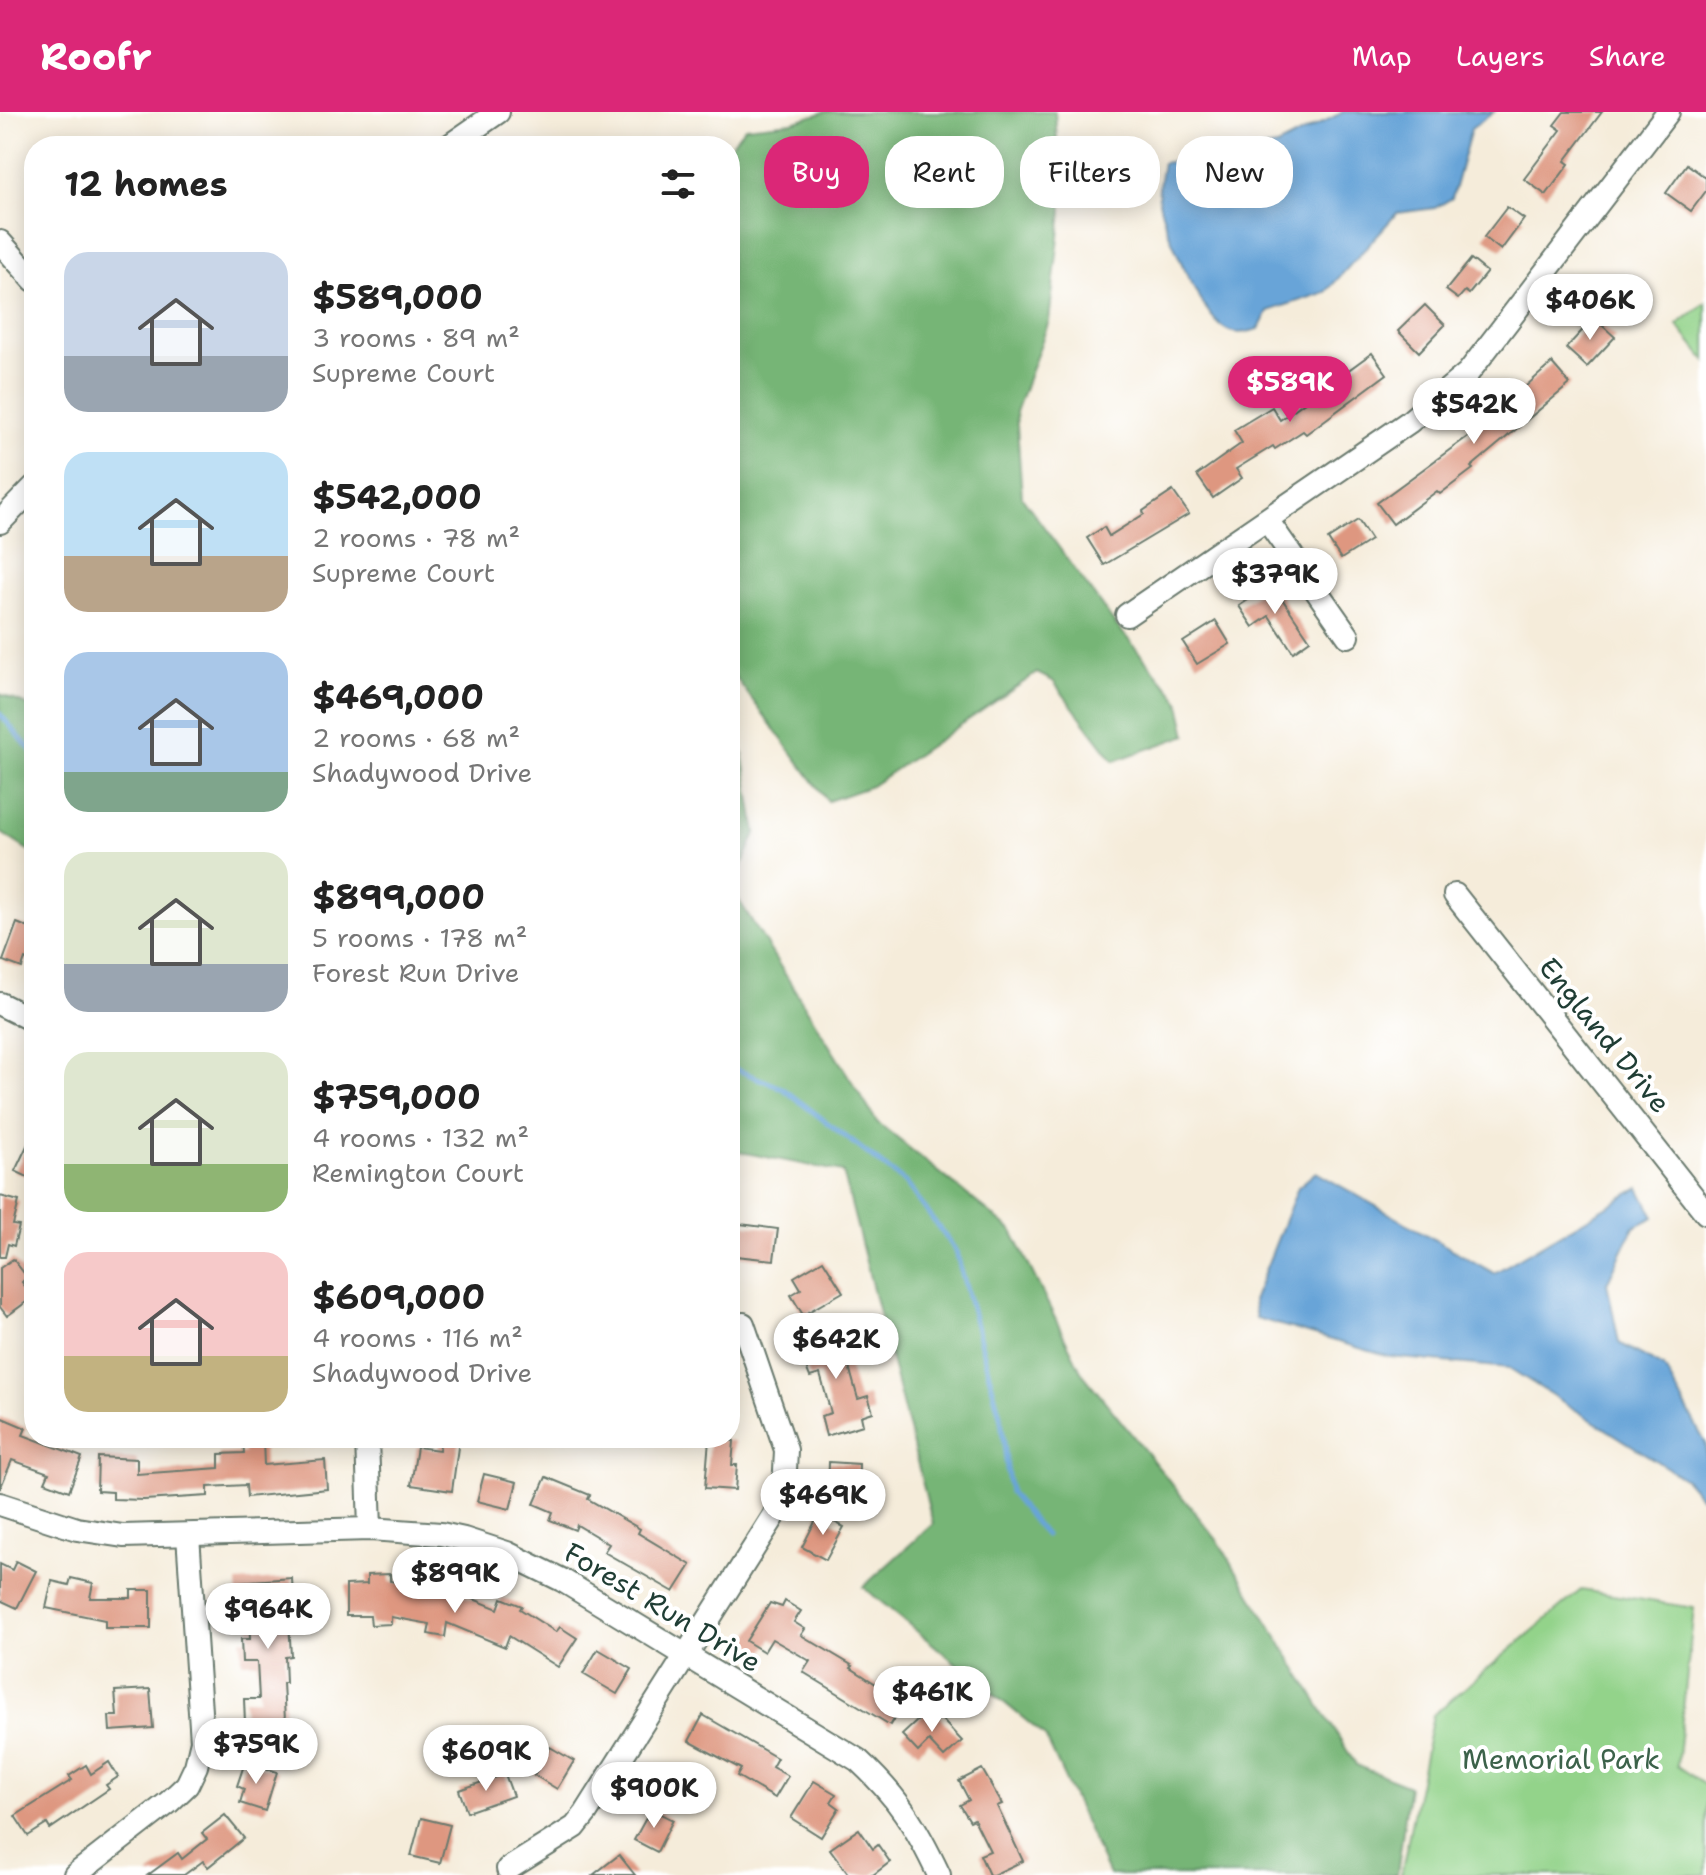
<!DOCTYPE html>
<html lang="en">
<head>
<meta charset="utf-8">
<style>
	body { margin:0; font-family:"Shantell Sans",sans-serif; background:#f2f2f2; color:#222; height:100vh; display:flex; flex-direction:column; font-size:30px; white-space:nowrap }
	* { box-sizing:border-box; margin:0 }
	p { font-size:26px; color:#767676 }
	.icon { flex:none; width:44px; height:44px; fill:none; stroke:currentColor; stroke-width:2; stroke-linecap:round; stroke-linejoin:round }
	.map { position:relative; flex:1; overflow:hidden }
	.details { position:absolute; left:24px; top:24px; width:716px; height:1312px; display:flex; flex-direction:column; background:#fff; border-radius:32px; box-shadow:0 4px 20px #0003 }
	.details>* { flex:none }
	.top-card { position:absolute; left:764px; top:24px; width:760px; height:72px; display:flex; gap:16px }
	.price { position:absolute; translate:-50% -68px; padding:0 18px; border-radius:28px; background:#fff; color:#222; font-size:26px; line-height:52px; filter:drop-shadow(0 2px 4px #0008) }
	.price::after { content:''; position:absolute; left:50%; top:48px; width:24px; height:18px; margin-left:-12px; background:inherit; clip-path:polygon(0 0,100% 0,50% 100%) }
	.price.on { background:#db2777; color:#fff }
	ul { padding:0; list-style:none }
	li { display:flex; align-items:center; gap:24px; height:200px; padding:0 40px }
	li span { display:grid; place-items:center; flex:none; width:224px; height:160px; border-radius:24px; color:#555 }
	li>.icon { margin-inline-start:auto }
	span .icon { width:96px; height:96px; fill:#fffc; stroke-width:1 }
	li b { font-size:34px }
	h2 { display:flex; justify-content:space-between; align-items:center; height:96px; padding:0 40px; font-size:34px }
	.tag { padding:0 28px; border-radius:32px; background:#fff; box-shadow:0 4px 20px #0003; font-size:28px; line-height:72px }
	.tag.on { background:#db2777; color:#fff }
	header { display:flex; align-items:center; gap:48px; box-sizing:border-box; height:112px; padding:0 40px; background:#db2777; color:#fff }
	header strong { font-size:38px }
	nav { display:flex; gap:44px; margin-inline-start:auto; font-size:28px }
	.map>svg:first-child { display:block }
</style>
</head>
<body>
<header>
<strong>Roofr</strong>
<nav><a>Map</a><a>Layers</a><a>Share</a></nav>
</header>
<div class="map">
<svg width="1706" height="1763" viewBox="0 0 1706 1763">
	<rect width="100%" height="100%" fill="#fff"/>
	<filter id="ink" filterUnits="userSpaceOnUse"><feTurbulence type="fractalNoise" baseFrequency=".0125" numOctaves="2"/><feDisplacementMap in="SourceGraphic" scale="16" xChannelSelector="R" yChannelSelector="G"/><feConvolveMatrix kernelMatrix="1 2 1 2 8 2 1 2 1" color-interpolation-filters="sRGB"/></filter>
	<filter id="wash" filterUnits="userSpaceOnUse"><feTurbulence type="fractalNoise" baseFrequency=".006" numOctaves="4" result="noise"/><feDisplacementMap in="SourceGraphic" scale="32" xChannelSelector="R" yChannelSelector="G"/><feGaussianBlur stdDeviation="1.8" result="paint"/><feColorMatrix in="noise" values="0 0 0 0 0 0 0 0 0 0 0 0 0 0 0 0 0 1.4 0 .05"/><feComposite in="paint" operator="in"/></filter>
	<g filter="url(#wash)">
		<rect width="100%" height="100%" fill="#f5ecda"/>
		<g fill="#93d38a" stroke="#59885f" stroke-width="2">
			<path d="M 1706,190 L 1706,249 L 1677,213 Z"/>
			<path d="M 1581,1478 L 1694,1496 L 1677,1654 L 1706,1674 L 1706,1763 L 1401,1763 L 1433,1603 Z"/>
		</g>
		<g fill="#76b576" stroke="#4a7955" stroke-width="2">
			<path d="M 825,0 L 1055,0 L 1062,100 L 1049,209 L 1016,300 L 1022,385 L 1112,508 L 1179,588 L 1187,623 L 1114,649 L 1053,569 L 1037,561 L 871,674 L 828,689 L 730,558 L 730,34 L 745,15 L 792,10 Z"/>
			<path d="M 0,582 L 34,596 L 34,742 L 0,720 Z"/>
			<path d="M 743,641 L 756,721 L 732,777 L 877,1010 L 1012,1119 L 1082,1261 L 1218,1429 L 1356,1653 L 1409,1674 L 1397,1763 L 1109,1763 L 1045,1624 L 863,1475 L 933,1412 L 843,1060 L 730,1038 L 730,658 Z"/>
		</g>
		<g fill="#67a4d8" stroke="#437086" stroke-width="2">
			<path d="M 1343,0 L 1494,0 L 1471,17 L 1452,86 L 1435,96 L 1397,101 L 1326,180 L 1268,199 L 1259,217 C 1247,220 1235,224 1224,216 C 1200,200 1164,117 1159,89 C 1157,77 1161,63 1163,51 L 1277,34 Z"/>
			<path d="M 1316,1060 L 1494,1161 L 1639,1076 L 1654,1105 L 1634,1115 L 1607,1171 L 1619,1231 L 1664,1255 L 1706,1332 L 1706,1391 L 1685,1367 L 1509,1256 L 1390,1245 L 1256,1206 L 1253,1189 L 1298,1075 Z"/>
		</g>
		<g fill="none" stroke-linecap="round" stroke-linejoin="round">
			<g stroke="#67a4d8" stroke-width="5">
				<path d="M 0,602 L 34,642"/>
				<path d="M 730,955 L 782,976 L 906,1071 L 956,1139 L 1001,1307 L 1010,1381 L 1045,1423"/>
			</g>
		</g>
		<g id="blocks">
			<g fill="#de9780">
				<path d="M 1564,0 L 1602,0 L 1565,49 L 1569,52 L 1546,83 L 1524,67 L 1561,18 L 1554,13 Z"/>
				<path d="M 1687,52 L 1706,66 L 1706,79 L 1691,99 L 1666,81 Z"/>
				<path d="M 1507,95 L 1524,107 L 1501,138 L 1484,125 Z"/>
				<path d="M 1471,147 L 1487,160 L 1469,182 L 1465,179 L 1458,187 L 1446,178 Z"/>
				<path d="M 1425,193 L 1445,213 L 1419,240 L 1398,219 Z"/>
				<path d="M 1594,206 L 1615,225 L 1587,255 L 1566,236 Z"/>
				<path d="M 1372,241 L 1387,262 L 1306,322 L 1303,319 L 1275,337 L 1273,334 L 1236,357 L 1242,366 L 1213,386 L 1197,363 L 1242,331 L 1234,318 L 1272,295 L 1280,308 Z"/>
				<path d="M 1552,251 L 1570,272 L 1471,355 L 1473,357 L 1440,382 L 1437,379 L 1393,412 L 1377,391 L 1474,320 Z"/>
				<path d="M 1173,379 L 1189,402 L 1104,453 L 1087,426 L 1104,415 L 1109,424 L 1144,402 L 1143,399 Z"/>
				<path d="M 1358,408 L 1371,428 L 1341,447 L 1328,427 Z"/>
				<path d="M 1272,472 L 1310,528 L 1293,540 L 1269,504 L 1253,515 L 1239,494 Z"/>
				<path d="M 1216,509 L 1230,532 L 1197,552 L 1183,530 Z"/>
				<path d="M 17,811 L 34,818 L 34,851 L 25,847 L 22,856 L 3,849 Z"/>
				<path d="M 34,1019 L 34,1068 L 15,1059 Z"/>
				<path d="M 0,1084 L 19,1089 L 13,1113 L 19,1114 L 14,1134 L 8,1132 L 5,1145 L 0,1145 Z"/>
				<path d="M 740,1112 L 778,1117 L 774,1148 L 736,1144 Z"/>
				<path d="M 13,1147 L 27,1165 L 22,1170 L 33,1185 L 7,1204 L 0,1195 L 0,1156 Z"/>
				<path d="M 823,1148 L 843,1180 L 803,1203 L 791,1183 L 801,1177 L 794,1165 Z"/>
				<path d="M 838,1212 L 852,1249 L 848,1251 L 858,1287 L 868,1284 L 873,1300 L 861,1304 L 863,1313 L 826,1324 L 821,1304 L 831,1301 L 820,1262 L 810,1265 L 802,1245 L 816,1240 L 810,1223 Z"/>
				<path d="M 0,1305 L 26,1316 L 23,1323 L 82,1345 L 69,1379 L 45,1370 L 49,1361 L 12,1348 L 0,1377 Z"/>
				<path d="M 441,1326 L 459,1328 L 452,1379 L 411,1373 L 417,1335 L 439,1338 Z"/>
				<path d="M 709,1327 L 734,1329 L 732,1353 L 737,1353 L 735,1378 L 705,1376 Z"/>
				<path d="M 243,1328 L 263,1328 L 264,1353 L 325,1348 L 327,1377 L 247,1385 L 246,1373 L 208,1375 L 208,1384 L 144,1388 L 113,1387 L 113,1380 L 97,1379 L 98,1345 L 137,1347 L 137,1362 L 219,1356 L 219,1342 L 244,1341 Z"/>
				<path d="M 829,1350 L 859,1352 L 858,1385 L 828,1383 Z"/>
				<path d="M 484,1362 L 517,1370 L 510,1397 L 477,1389 Z"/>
				<path d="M 546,1365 L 590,1383 L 588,1387 L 640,1417 L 638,1421 L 691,1453 L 674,1480 L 604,1440 L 609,1432 L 577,1413 L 575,1418 L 550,1408 L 553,1400 L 534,1392 Z"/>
				<path d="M 819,1402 L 844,1415 L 826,1448 L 802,1435 Z"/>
				<path d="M 16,1449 L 36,1459 L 17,1496 L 0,1488 L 0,1452 L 12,1458 Z"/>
				<path d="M 390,1462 L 390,1469 L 436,1477 L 437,1472 L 454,1475 L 453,1479 L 498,1497 L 502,1486 L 522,1494 L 520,1497 L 556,1520 L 560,1515 L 577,1526 L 558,1555 L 509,1524 L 505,1535 L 447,1511 L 445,1525 L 428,1522 L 430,1512 L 391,1505 L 391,1512 L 371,1513 L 370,1504 L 346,1504 L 346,1473 L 367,1472 L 367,1463 Z"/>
				<path d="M 71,1466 L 93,1471 L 90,1486 L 131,1486 L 131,1478 L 151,1478 L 151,1516 L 105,1516 L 105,1508 L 46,1496 L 52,1469 L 69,1473 Z"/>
				<path d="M 292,1466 L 294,1509 L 289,1509 L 291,1544 L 285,1545 L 286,1571 L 283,1571 L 286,1627 L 259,1628 L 258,1610 L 245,1611 L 244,1587 L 259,1587 L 257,1550 L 242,1550 L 241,1527 L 250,1527 L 248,1490 L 238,1490 L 237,1470 Z"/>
				<path d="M 785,1489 L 801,1499 L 794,1510 L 805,1517 L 801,1523 L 853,1554 L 851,1556 L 904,1590 L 890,1613 L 803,1560 L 810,1549 L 772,1527 L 764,1540 L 746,1529 L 770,1491 L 782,1495 Z"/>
				<path d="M 598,1537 L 632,1557 L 617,1582 L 583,1562 Z"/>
				<path d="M 150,1577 L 153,1616 L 110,1619 L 109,1604 L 117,1604 L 115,1579 Z"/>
				<path d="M 931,1596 L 962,1629 L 944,1645 L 929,1629 L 918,1640 L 902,1623 Z"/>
				<path d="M 703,1603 L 777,1646 L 772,1655 L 788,1664 L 775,1686 L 737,1664 L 741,1657 L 689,1629 Z"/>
				<path d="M 550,1635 L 574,1649 L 557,1677 L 534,1663 Z"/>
				<path d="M 109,1650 L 118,1665 L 106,1673 L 109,1677 L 50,1717 L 47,1712 L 28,1724 L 15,1704 L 72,1668 L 69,1664 L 86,1653 L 91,1662 Z"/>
				<path d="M 245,1650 L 277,1660 L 265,1699 L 240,1691 L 244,1677 L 237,1674 Z"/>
				<path d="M 982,1657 L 1002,1692 L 997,1694 L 1023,1749 L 993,1763 L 989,1763 L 980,1743 L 990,1739 L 974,1707 L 970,1709 L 960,1693 L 969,1688 L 959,1669 Z"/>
				<path d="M 505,1662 L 513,1684 L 467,1700 L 459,1678 Z"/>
				<path d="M 814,1669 L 836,1682 L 831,1690 L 839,1696 L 821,1725 L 791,1706 Z"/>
				<path d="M 651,1697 L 673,1708 L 657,1740 L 634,1728 Z"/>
				<path d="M 225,1703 L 244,1726 L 208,1755 L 203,1749 L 184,1763 L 148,1763 L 178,1741 L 182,1747 L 207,1727 L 202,1721 Z"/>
				<path d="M 421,1706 L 450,1713 L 440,1751 L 411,1744 Z"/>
				<path d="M 859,1717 L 873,1737 L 878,1733 L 890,1750 L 873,1763 L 849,1763 L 830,1737 Z"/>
				<path d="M 619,1743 L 635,1763 L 593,1763 Z"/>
			</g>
		</g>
	</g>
	<g filter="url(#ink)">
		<use href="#blocks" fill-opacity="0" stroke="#6a7a6e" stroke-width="2"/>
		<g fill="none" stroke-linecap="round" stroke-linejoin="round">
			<defs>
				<g id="minor">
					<path d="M 449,34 L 498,0"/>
					<path d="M 0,130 L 34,168"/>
					<path d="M 1267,408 L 1348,524"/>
					<path d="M 0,410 L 34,375"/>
					<path d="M 1127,503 L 1409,310 L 1468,261 L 1668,0"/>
					<path d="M 1455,783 L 1706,1101"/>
					<path d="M 0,892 L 34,909"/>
					<path d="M 367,1326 L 370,1417"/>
					<path d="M 0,1392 L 77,1417 L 123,1424 L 370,1417 L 441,1422 L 464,1427 L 507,1441 L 562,1468 L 858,1648 C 898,1685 916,1714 939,1763"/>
					<path d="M 508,1757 L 575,1715 L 586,1701 L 774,1404 L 784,1379 L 786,1338 L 743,1212"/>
					<path d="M 75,1763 L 169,1690 L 187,1673 L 196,1654 L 202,1629 L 188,1423"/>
				</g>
			</defs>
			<use href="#minor" stroke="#6a7a6e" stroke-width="26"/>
			<use href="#minor" stroke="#fff" stroke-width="22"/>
		</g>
	</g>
	<g text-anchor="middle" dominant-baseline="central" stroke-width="8" stroke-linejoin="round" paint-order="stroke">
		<g font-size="28" fill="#1f3d34" stroke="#fff">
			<text transform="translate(1605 923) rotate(51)">England Drive</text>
			<text transform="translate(663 1495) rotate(31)">Forest Run Drive</text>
		</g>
		<g font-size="28" fill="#3c624a" stroke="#fff">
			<text x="1561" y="1647">Memorial Park</text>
		</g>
	</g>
</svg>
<b class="price" style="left:1590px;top:230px">$406K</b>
<b class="price on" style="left:1290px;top:312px">$589K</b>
<b class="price" style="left:1474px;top:334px">$542K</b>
<b class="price" style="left:1275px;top:504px">$379K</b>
<b class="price" style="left:836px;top:1269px">$642K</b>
<b class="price" style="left:823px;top:1425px">$469K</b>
<b class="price" style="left:455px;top:1503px">$899K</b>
<b class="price" style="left:268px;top:1539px">$964K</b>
<b class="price" style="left:932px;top:1622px">$461K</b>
<b class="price" style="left:256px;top:1674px">$759K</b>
<b class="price" style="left:486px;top:1681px">$609K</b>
<b class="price" style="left:654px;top:1718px">$900K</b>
<div class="top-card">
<a class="tag on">Buy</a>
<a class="tag">Rent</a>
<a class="tag">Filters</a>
<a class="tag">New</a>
</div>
<section class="details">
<h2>12 homes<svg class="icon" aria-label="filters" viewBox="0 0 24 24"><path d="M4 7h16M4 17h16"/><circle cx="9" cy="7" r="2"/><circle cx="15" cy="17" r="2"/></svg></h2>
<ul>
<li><span style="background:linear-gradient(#c9d6e8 65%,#9aa5b1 0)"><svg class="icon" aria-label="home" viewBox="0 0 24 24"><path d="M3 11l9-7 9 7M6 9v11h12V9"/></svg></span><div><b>$589,000</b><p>3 rooms · 89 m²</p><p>Supreme Court</p></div></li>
<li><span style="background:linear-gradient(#bfe0f5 65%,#b9a48a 0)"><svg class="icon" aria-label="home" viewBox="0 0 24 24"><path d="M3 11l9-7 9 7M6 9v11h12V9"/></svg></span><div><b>$542,000</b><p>2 rooms · 78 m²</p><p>Supreme Court</p></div></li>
<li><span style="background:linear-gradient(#a9c7e8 75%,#7fa58c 0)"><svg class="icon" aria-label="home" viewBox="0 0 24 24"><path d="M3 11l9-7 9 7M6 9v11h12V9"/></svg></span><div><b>$469,000</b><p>2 rooms · 68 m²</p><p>Shadywood Drive</p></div></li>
<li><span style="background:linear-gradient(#dfe7d0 70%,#9aa5b1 0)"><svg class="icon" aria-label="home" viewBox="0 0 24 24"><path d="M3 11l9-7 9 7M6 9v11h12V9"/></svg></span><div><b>$899,000</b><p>5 rooms · 178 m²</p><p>Forest Run Drive</p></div></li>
<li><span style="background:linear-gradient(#dfe7d0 70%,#8fb573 0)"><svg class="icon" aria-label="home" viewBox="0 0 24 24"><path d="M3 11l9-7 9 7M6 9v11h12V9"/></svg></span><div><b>$759,000</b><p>4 rooms · 132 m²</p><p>Remington Court</p></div></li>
<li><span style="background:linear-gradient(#f6c9c9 65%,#c2b280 0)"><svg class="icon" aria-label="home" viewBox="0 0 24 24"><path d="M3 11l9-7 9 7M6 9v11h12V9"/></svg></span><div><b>$609,000</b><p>4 rooms · 116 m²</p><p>Shadywood Drive</p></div></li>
</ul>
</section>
</div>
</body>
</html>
